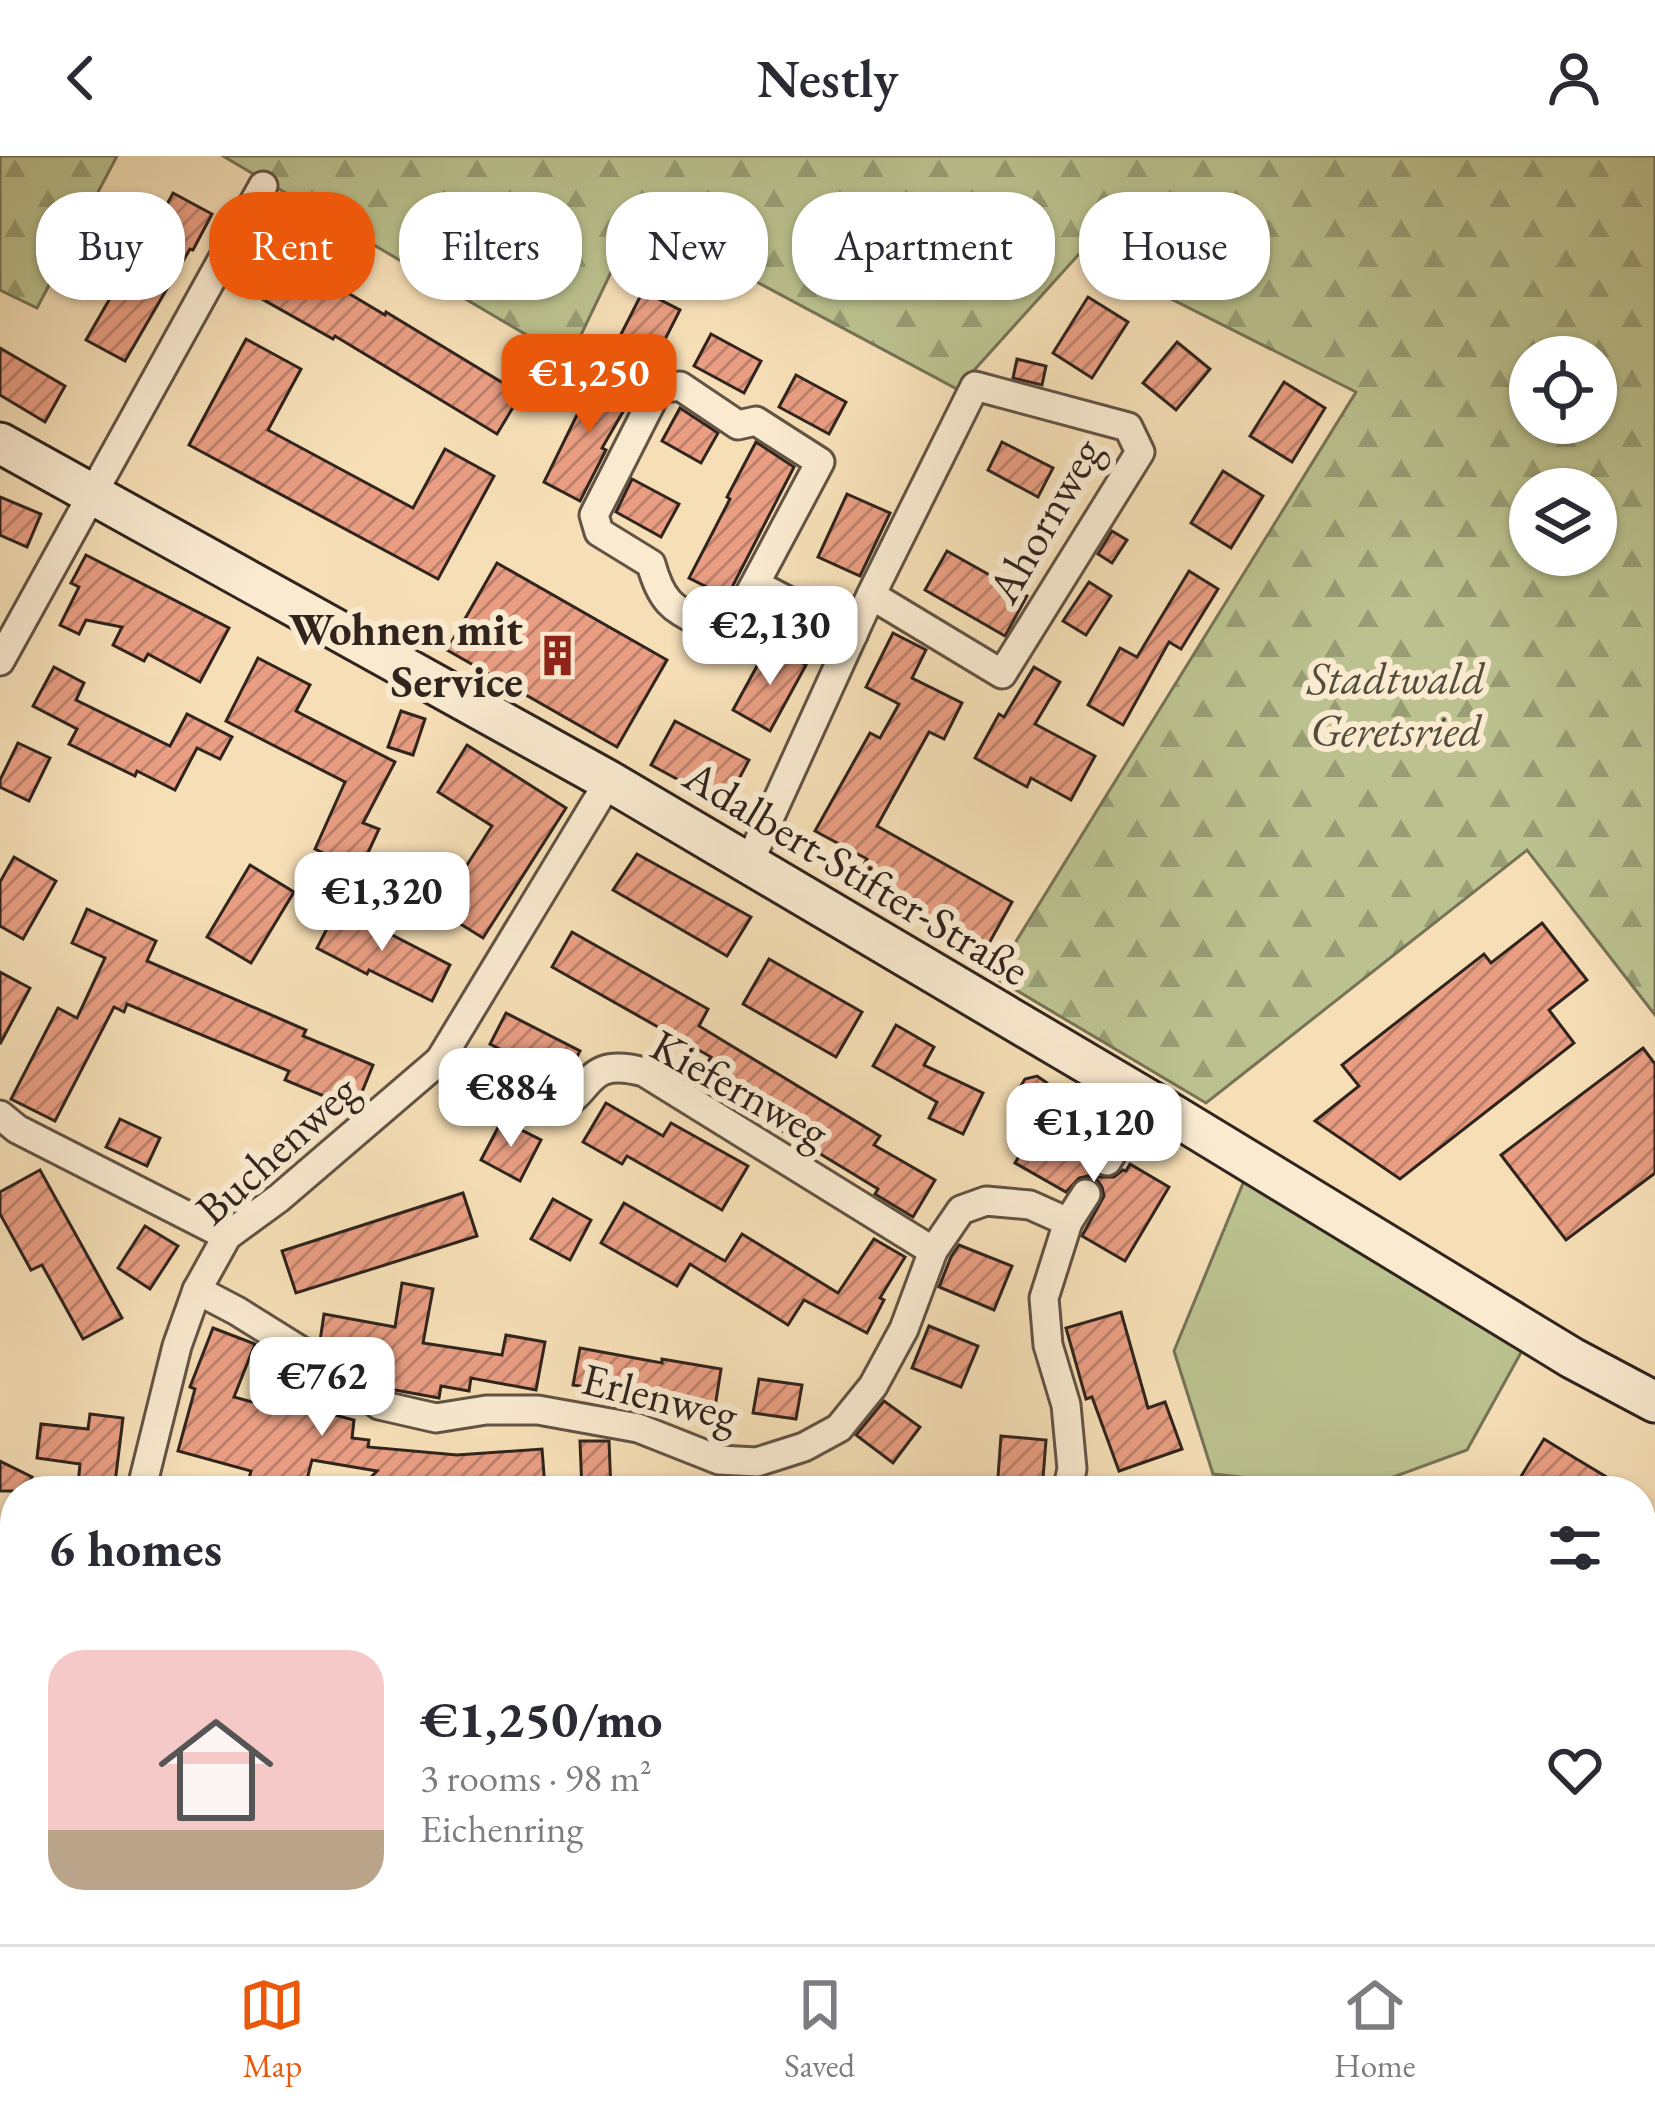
<!DOCTYPE html>
<html lang="en">
<head>
<meta charset="utf-8">
<style>
	body { margin:0; font-family:"EB Garamond",serif; background:#f2f2f3; color:#2b2b33; height:100vh; display:flex; flex-direction:column; font-size:45px; white-space:nowrap }
	* { box-sizing:border-box; margin:0 }
	p { font-size:39px; color:#7c7c81 }
	.icon { flex:none; width:66px; height:66px; fill:none; stroke:currentColor; stroke-width:2; stroke-linecap:round; stroke-linejoin:round }
	.map { position:relative; flex:1; overflow:hidden }
	.side { position:absolute; left:0px; top:1320px; width:1656px; height:468px; display:flex; flex-direction:column; background:#fff; border-radius:48px 48px 0 0; box-shadow:0 3px 9px #0004 }
	.side>* { flex:none }
	.banner { position:absolute; left:36px; top:36px; width:1584px; height:108px; display:flex; gap:24px }
	.fabs { position:absolute; left:1509px; top:180px; display:grid; gap:24px }
	.fabs a { display:grid; place-items:center; width:108px; height:108px; border-radius:50%; background:#fff; box-shadow:0 3px 9px #0004; font-size:60px }
	.price { position:absolute; translate:-50% -102px; padding:0 27px; border-radius:24px; background:#fff; color:#222; font-size:39px; line-height:78px; filter:drop-shadow(0 3px 6px #0008) }
	.price::after { content:''; position:absolute; left:50%; top:72px; width:36px; height:27px; margin-left:-18px; background:inherit; clip-path:polygon(0 0,100% 0,50% 100%) }
	.price.current { background:#ea580c; color:#fff }
	ul { padding:0; list-style:none }
	li { display:flex; align-items:center; gap:36px; height:300px; padding:0 48px }
	li+li { border-top:3px solid #e1e1e2 }
	li span { display:grid; place-items:center; flex:none; width:336px; height:240px; border-radius:36px; color:#555 }
	li>.icon { margin-inline-start:auto }
	span .icon { width:144px; height:144px; fill:#fffc; stroke-width:1 }
	li b { font-size:51px }
	h2 { display:flex; justify-content:space-between; align-items:center; height:144px; padding:0 48px; font-size:51px }
	.chip { padding:0 42px; border-radius:48px; background:#fff; box-shadow:0 3px 9px #0004; font-size:42px; line-height:108px }
	.chip.current { background:#ea580c; color:#fff }
	header { display:flex; justify-content:space-between; align-items:center; height:156px; padding:0 48px; background:#fff; font-size:54px; font-weight:600 }
	.dock { display:flex; justify-content:space-around; align-items:center; height:168px; border-top:3px solid #e1e1e2; background:#fff; font-size:33px; color:#7c7c81 }
	.dock a { display:grid; justify-items:center; gap:6px }
	.dock .current { color:#ea580c }
	.map>svg:first-child { display:block }
</style>
</head>
<body>
<header><svg class="icon" aria-label="back" viewBox="0 0 24 24"><path d="M15 5l-7 7 7 7"/></svg>Nestly<svg class="icon" aria-label="person" viewBox="0 0 24 24"><circle cx="12" cy="8" r="4"/><path d="M4 21q1-7 8-7t8 7"/></svg></header>
<div class="map">
<svg width="1655" height="1788" viewBox="0 0 1655 1788">
	<defs>
		<pattern id="forest-firs" width="22" height="20" patternUnits="userSpaceOnUse" patternTransform="scale(3)"><rect width="22" height="20" fill="#bbc28f"/><path d="M5 1l3.5 6h-7zM16 11l3.5 6h-7z" fill="#989d74"/></pattern>
		<pattern id="building-hatch" width="6" height="6" patternUnits="userSpaceOnUse" patternTransform="scale(3)"><rect width="6" height="6" fill="#e99e83"/><path d="M-1 1l2-2M0 6l6-6M5 7l2-2" fill="none" stroke="#bd816b"/></pattern>
	</defs>
	<rect width="100%" height="100%" fill="#f6dfb7"/>
	<filter id="stains"><feTurbulence type="fractalNoise" baseFrequency=".00167" numOctaves="4"/><feColorMatrix values="0 0 0 0 .2 0 0 0 0 .09 0 0 0 0 .02 0 0 0 .5 -.17"/></filter>
	<radialGradient id="worn" r=".72"><stop offset=".6" stop-color="#630" stop-opacity="0"/><stop offset="1" stop-color="#630" stop-opacity=".3"/></radialGradient>
	<g fill="url(#forest-firs)" stroke="#767356" stroke-width="3" fill-rule="evenodd">
		<path d="M 0,0 L 117,0 L 37,152 L 0,134 Z"/>
		<path d="M 223,0 L 1655,0 L 1655,859 L 1527,694 L 1206,947 L 994,821 L 1356,236 L 1080,97 L 957,233 L 637,62 L 569,204 ZM 1530,201 L 1596,201 L 1596,267 L 1530,267 ZM 1530,333 L 1596,333 L 1596,399 L 1530,399 Z"/>
	</g>
	<g fill="#bbc28f" stroke="#767356" stroke-width="3">
		<path d="M 1244,1025 L 1523,1193 L 1467,1294 L 1358,1334 L 1213,1318 L 1174,1195 Z"/>
		<path d="M 1655,1563 L 1655,1788 L 1496,1788 L 1484,1773 L 1641,1773 L 1641,1568 Z"/>
		<path d="M 1220,1773 L 1417,1773 L 1385,1788 L 1222,1788 Z"/>
	</g>
	<g fill="url(#building-hatch)" stroke="#30241d" stroke-width="3">
		<path d="M 173,37 L 212,58 L 193,94 L 190,93 L 125,205 L 86,184 L 150,73 L 153,75 Z"/>
		<path d="M 281,59 L 308,74 L 291,103 L 385,159 L 386,156 L 521,238 L 497,278 L 335,180 L 333,183 L 239,130 Z"/>
		<path d="M 643,135 L 680,154 L 654,205 L 617,186 Z"/>
		<path d="M 1088,141 L 1128,166 L 1092,222 L 1053,197 Z"/>
		<path d="M 711,178 L 761,205 L 744,237 L 694,210 Z"/>
		<path d="M 246,183 L 301,213 L 268,274 L 413,352 L 445,293 L 494,320 L 438,423 L 189,289 Z"/>
		<path d="M 1177,186 L 1210,213 L 1176,254 L 1143,227 Z"/>
		<path d="M 0,192 L 65,230 L 45,266 L 0,239 Z"/>
		<path d="M 1017,203 L 1046,210 L 1042,229 L 1013,222 Z"/>
		<path d="M 599,214 L 635,235 L 602,292 L 606,294 L 580,345 L 544,326 Z"/>
		<path d="M 796,219 L 846,246 L 829,278 L 779,251 Z"/>
		<path d="M 1284,226 L 1325,252 L 1292,306 L 1250,280 Z"/>
		<path d="M 680,252 L 718,277 L 701,307 L 662,285 Z"/>
		<path d="M 756,286 L 794,311 L 727,441 L 689,422 L 730,343 L 727,341 Z"/>
		<path d="M 1002,286 L 1053,312 L 1038,341 L 988,314 Z"/>
		<path d="M 1223,315 L 1263,340 L 1231,392 L 1191,367 Z"/>
		<path d="M 632,323 L 679,348 L 661,381 L 616,356 Z"/>
		<path d="M 847,338 L 890,357 L 860,420 L 818,401 Z"/>
		<path d="M 0,341 L 41,358 L 27,391 L 0,379 Z"/>
		<path d="M 1112,375 L 1127,384 L 1112,407 L 1098,398 Z"/>
		<path d="M 947,395 L 1027,440 L 1005,480 L 925,434 Z"/>
		<path d="M 86,399 L 229,472 L 200,526 L 148,498 L 144,505 L 113,489 L 122,471 L 86,464 L 79,478 L 60,469 L 79,431 L 71,427 Z"/>
		<path d="M 497,407 L 667,504 L 617,591 L 447,494 Z"/>
		<path d="M 1189,415 L 1218,433 L 1181,493 L 1169,486 L 1123,569 L 1088,549 L 1120,492 L 1137,501 Z"/>
		<path d="M 1089,426 L 1111,440 L 1086,479 L 1063,465 Z"/>
		<path d="M 893,477 L 926,494 L 912,522 L 962,547 L 944,583 L 929,576 L 877,670 L 1012,746 L 983,798 L 854,727 L 867,703 L 815,675 L 870,577 L 880,582 L 899,548 L 866,531 Z"/>
		<path d="M 769,488 L 806,509 L 770,575 L 733,554 Z"/>
		<path d="M 258,502 L 310,529 L 296,555 L 395,606 L 363,667 L 379,673 L 360,714 L 315,693 L 345,626 L 226,565 Z"/>
		<path d="M 54,511 L 84,527 L 76,544 L 170,590 L 187,558 L 232,581 L 220,603 L 197,592 L 175,634 L 137,615 L 135,620 L 69,588 L 77,573 L 33,550 Z"/>
		<path d="M 1034,511 L 1060,526 L 1035,568 L 1095,600 L 1071,644 L 1031,622 L 1027,631 L 975,602 L 999,558 L 1004,561 Z"/>
		<path d="M 401,555 L 425,563 L 413,599 L 388,591 Z"/>
		<path d="M 675,565 L 749,604 L 725,649 L 651,609 Z"/>
		<path d="M 18,587 L 50,602 L 29,645 L 0,631 L 0,624 Z"/>
		<path d="M 467,589 L 566,652 L 483,782 L 438,754 L 492,670 L 438,636 Z"/>
		<path d="M 637,698 L 751,761 L 727,800 L 613,734 Z"/>
		<path d="M 14,701 L 56,725 L 23,783 L 0,770 L 0,726 Z"/>
		<path d="M 250,709 L 294,736 L 251,807 L 207,781 Z"/>
		<path d="M 338,751 L 450,809 L 432,845 L 369,814 L 367,818 L 317,792 Z"/>
		<path d="M 87,753 L 156,785 L 147,805 L 306,874 L 303,880 L 373,909 L 355,953 L 285,924 L 289,915 L 127,848 L 124,856 L 114,851 L 55,965 L 11,943 L 58,852 L 77,862 L 105,802 L 72,787 Z"/>
		<path d="M 1542,767 L 1587,824 L 1549,854 L 1574,887 L 1400,1023 L 1315,965 L 1359,930 L 1342,909 L 1484,798 L 1491,807 Z"/>
		<path d="M 572,776 L 708,853 L 699,870 L 880,980 L 874,989 L 935,1024 L 913,1061 L 875,1038 L 878,1033 L 697,923 L 711,901 L 552,811 Z"/>
		<path d="M 769,803 L 862,856 L 836,901 L 743,848 Z"/>
		<path d="M 0,816 L 30,832 L 0,888 Z"/>
		<path d="M 506,857 L 580,895 L 564,926 L 490,888 Z"/>
		<path d="M 896,869 L 934,891 L 924,909 L 983,937 L 963,978 L 929,962 L 937,946 L 873,910 Z"/>
		<path d="M 1643,892 L 1655,908 L 1655,1017 L 1566,1084 L 1501,999 Z"/>
		<path d="M 1037,920 L 1047,927 L 1050,939 L 1037,951 L 1022,946 L 1019,933 L 1025,923 Z"/>
		<path d="M 606,947 L 663,980 L 671,967 L 748,1010 L 722,1054 L 627,1000 L 622,1008 L 583,986 Z"/>
		<path d="M 1044,958 L 1096,988 L 1089,1005 L 1092,1014 L 1098,1021 L 1114,1021 L 1123,1014 L 1126,1015 L 1130,1008 L 1169,1031 L 1125,1105 L 1082,1080 L 1104,1040 L 1102,1031 L 1097,1024 L 1088,1020 L 1079,1022 L 1066,1036 L 1015,1007 Z"/>
		<path d="M 120,963 L 160,982 L 147,1010 L 106,991 Z"/>
		<path d="M 502,964 L 541,984 L 520,1025 L 481,1004 Z"/>
		<path d="M 40,1014 L 122,1162 L 83,1183 L 42,1109 L 31,1114 L 0,1058 L 0,1036 Z"/>
		<path d="M 463,1037 L 477,1080 L 296,1137 L 282,1095 Z"/>
		<path d="M 553,1043 L 591,1064 L 570,1104 L 531,1083 Z"/>
		<path d="M 624,1047 L 725,1105 L 742,1078 L 838,1137 L 874,1083 L 905,1101 L 880,1142 L 884,1144 L 867,1177 L 804,1144 L 788,1169 L 690,1108 L 677,1130 L 601,1087 Z"/>
		<path d="M 145,1070 L 178,1090 L 150,1133 L 118,1112 Z"/>
		<path d="M 959,1089 L 1012,1110 L 994,1154 L 939,1131 L 951,1101 Z"/>
		<path d="M 402,1127 L 433,1133 L 423,1187 L 502,1199 L 506,1179 L 545,1186 L 536,1234 L 471,1222 L 469,1235 L 441,1230 L 439,1242 L 395,1234 L 385,1231 L 389,1208 L 344,1200 L 320,1185 L 324,1158 L 395,1171 Z"/>
		<path d="M 1121,1156 L 1148,1252 L 1165,1246 L 1182,1293 L 1119,1315 L 1092,1241 L 1086,1243 L 1066,1172 Z"/>
		<path d="M 929,1170 L 978,1190 L 961,1231 L 912,1212 Z"/>
		<path d="M 213,1172 L 255,1188 L 234,1241 L 292,1257 L 293,1248 L 354,1264 L 352,1282 L 369,1284 L 368,1291 L 457,1299 L 542,1293 L 545,1332 L 432,1335 L 364,1328 L 377,1315 L 312,1304 L 304,1335 L 282,1335 L 248,1326 L 251,1315 L 178,1295 L 195,1233 L 190,1231 Z"/>
		<path d="M 580,1192 L 662,1207 L 662,1203 L 721,1213 L 715,1251 L 573,1229 Z"/>
		<path d="M 759,1223 L 802,1229 L 796,1263 L 753,1257 Z"/>
		<path d="M 884,1245 L 920,1271 L 893,1307 L 856,1279 Z"/>
		<path d="M 90,1258 L 123,1262 L 114,1335 L 88,1335 L 88,1331 L 78,1330 L 80,1308 L 37,1302 L 41,1268 L 88,1273 Z"/>
		<path d="M 1001,1280 L 1046,1284 L 1042,1335 L 997,1335 Z"/>
		<path d="M 1544,1283 L 1575,1302 L 1630,1335 L 1512,1335 Z"/>
		<path d="M 580,1285 L 609,1285 L 611,1335 L 582,1335 Z"/>
		<path d="M 0,1305 L 32,1321 L 25,1335 L 0,1335 Z"/>
	</g>
	<g fill="none" stroke-linecap="round" stroke-linejoin="round">
		<defs>
			<g id="street">
				<path d="M 755,428 L 733,468 L 718,476 C 678,453 664,455 651,408 L 599,376 L 594,359 L 658,233 L 680,230 L 738,269 L 756,265 L 820,306 L 755,428 L 853,479"/>
				<path d="M 0,505 L 263,30"/>
				<path d="M 748,709 L 871,439 L 975,230 L 1128,271 L 1140,296 L 1002,518 L 871,439"/>
				<path d="M 440,904 C 463,916 530,959 553,952 C 595,941 580,899 644,916 L 933,1095"/>
				<path d="M 0,959 L 17,973 L 227,1080"/>
				<path d="M 1107,1005 L 1147,943"/>
				<path d="M 197,1134 L 237,1155 L 333,1215 L 379,1249 L 436,1262 L 486,1254 L 538,1254 L 638,1272 L 719,1304 L 757,1306 L 804,1291 L 839,1272 L 873,1230 L 904,1173 L 933,1095 L 961,1054 L 986,1045 L 1030,1049 L 1068,1066"/>
				<path d="M 141,1335 L 177,1190 L 197,1134 L 227,1080 L 279,1042 L 440,904 L 609,625"/>
				<path d="M 1067,1335 L 1072,1313 L 1066,1249 L 1048,1189 L 1044,1142 L 1068,1066 L 1086,1038"/>
				<path d="M 0,1577 L 15,1587"/>
				<path d="M 854,1773 L 857,1788"/>
				<path d="M 1127,1773 L 1129,1788"/>
			</g>
			<path id="secondary" d="M 0,287 L 609,625 L 1147,943 L 1572,1202 L 1655,1246"/>
		</defs>
		<use href="#street" stroke="#625344" stroke-width="33"/>
		<use href="#secondary" stroke="#30241d" stroke-width="45"/>
		<use href="#street" stroke="#f9ead0" stroke-width="27"/>
		<use href="#secondary" stroke="#f9ead0" stroke-width="39"/>
	</g>
	<defs>
		<symbol id="building-bare" viewBox="-9 -9 18 18"><path d="M-4-6H4V6H1V3H-1V6H-4ZM-2.5-4.3h1.7v1.8h-1.7ZM.8-4.3h1.7v1.8H.8ZM-2.5-1h1.7V.8h-1.7ZM.8-1h1.7V.8H.8Z" fill="#8f2418" stroke="#f9ead0" stroke-width="2.5" paint-order="stroke"/></symbol>
	</defs>
	<g fill-rule="evenodd">
		<use href="#building-bare" x="528" y="470" width="59" height="59"/>
	</g>
	<g text-anchor="middle" dominant-baseline="central" stroke-width="12" stroke-linejoin="round" paint-order="stroke">
		<g font-size="45" fill="#30241d" stroke="#f9ead0">
			<text transform="translate(1044 364) rotate(-60)">Ahornweg</text>
			<text transform="translate(857 716) rotate(31)">Adalbert-Stifter-Straße</text>
			<text transform="translate(740 932) rotate(29)">Kiefernweg</text>
			<text transform="translate(276 993) rotate(-42)">Buchenweg</text>
			<text transform="translate(660 1240) rotate(14)">Erlenweg</text>
		</g>
		<g font-size="45" font-weight="bold" fill="#30241d" stroke="#f9ead0" text-anchor="end">
			<text x="523" y="473">Wohnen mit<tspan x="523" dy="52">Service</tspan></text>
		</g>
		<g font-size="45" font-style="italic" fill="#534c3a" stroke="#f9ead0">
			<text x="1396" y="522">Stadtwald<tspan x="1396" dy="52">Geretsried</tspan></text>
		</g>
	</g>
	<rect width="100%" height="100%" filter="url(#stains)"/>
	<rect width="100%" height="100%" fill="url(#worn)"/>
</svg>
<div class="fabs">
<a><svg class="icon" aria-label="locate" viewBox="0 0 24 24"><circle cx="12" cy="12" r="6"/><path d="M12 2v4M12 18v4M2 12h4M18 12h4"/></svg></a>
<a><svg class="icon" aria-label="layers" viewBox="0 0 24 24"><path d="M12 4l9 5-9 5-9-5zM3 14l9 5 9-5"/></svg></a>
</div>
<b class="price current" style="left:589px;top:280px">€1,250</b>
<b class="price" style="left:770px;top:532px">€2,130</b>
<b class="price" style="left:382px;top:798px">€1,320</b>
<b class="price" style="left:511px;top:994px">€884</b>
<b class="price" style="left:1094px;top:1029px">€1,120</b>
<b class="price" style="left:322px;top:1283px">€762</b>
<div class="banner">
<a class="chip">Buy</a>
<a class="chip current">Rent</a>
<a class="chip">Filters</a>
<a class="chip">New</a>
<a class="chip">Apartment</a>
<a class="chip">House</a>
</div>
<section class="side">
<h2>6 homes<svg class="icon" aria-label="filters" viewBox="0 0 24 24"><path d="M4 7h16M4 17h16"/><circle cx="9" cy="7" r="2"/><circle cx="15" cy="17" r="2"/></svg></h2>
<ul>
<li><span style="background:linear-gradient(#f6c9c9 75%,#b9a48a 0)"><svg class="icon" aria-label="home" viewBox="0 0 24 24"><path d="M3 11l9-7 9 7M6 9v11h12V9"/></svg></span><div><b>€1,250/mo</b><p>3 rooms · 98 m²</p><p>Eichenring</p></div><svg class="icon" aria-label="heart" viewBox="0 0 24 24"><path d="M12 20l-8-8c-3-5 5-10 8-4 3-6 11-1 8 4z"/></svg></li>
</ul>
</section>
</div>
<nav class="dock">
<a class="current"><svg class="icon" aria-label="map" viewBox="0 0 24 24"><path d="M3 6l6-2 6 2 6-2v14l-6 2-6-2-6 2zM9 4v14M15 6v14"/></svg>Map</a>
<a><svg class="icon" aria-label="saved" viewBox="0 0 24 24"><path d="M7 4h10v16l-5-4-5 4z"/></svg>Saved</a>
<a><svg class="icon" aria-label="home" viewBox="0 0 24 24"><path d="M3 11l9-7 9 7M6 9v11h12V9"/></svg>Home</a>
</nav>
</body>
</html>
